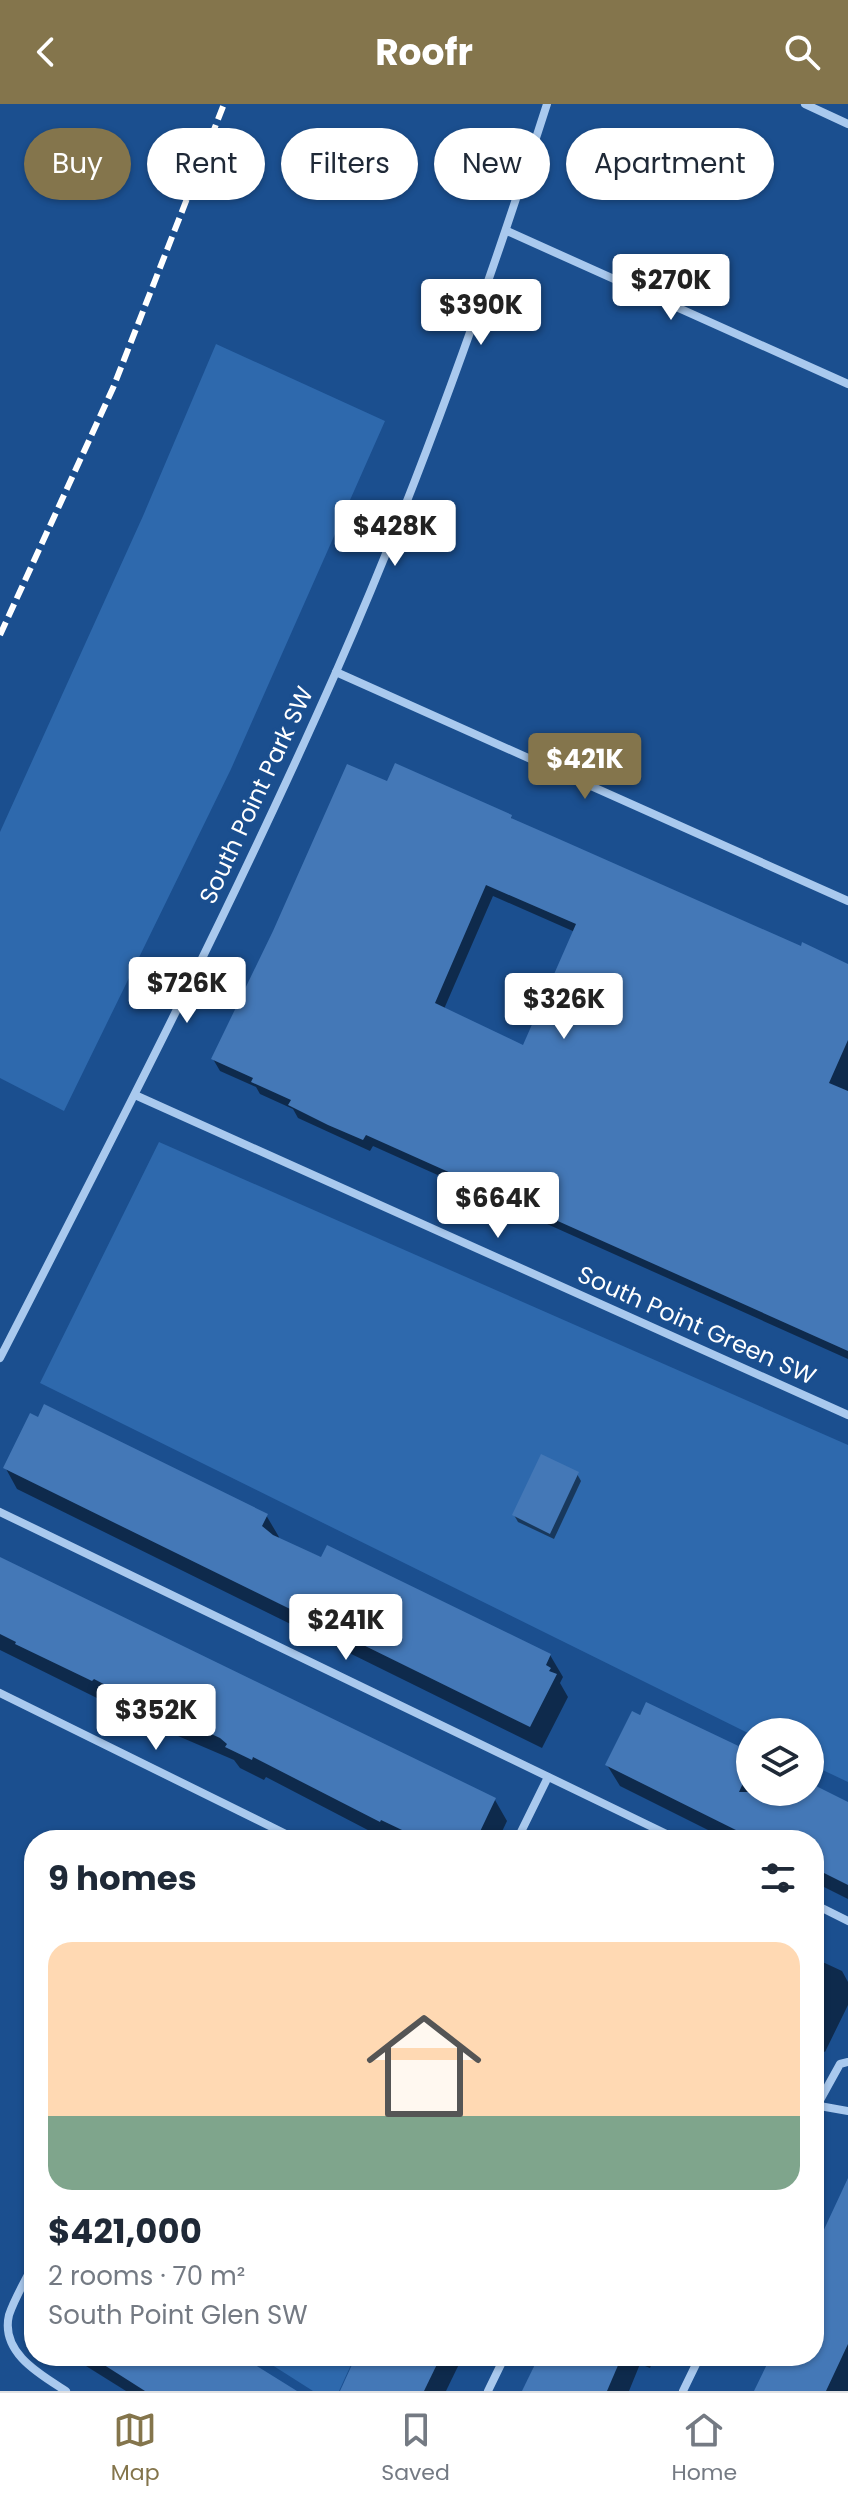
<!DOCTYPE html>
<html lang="en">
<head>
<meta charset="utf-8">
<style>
	body { margin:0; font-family:Poppins,sans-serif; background:#f6f6f7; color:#1f2937; height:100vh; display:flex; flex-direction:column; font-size:30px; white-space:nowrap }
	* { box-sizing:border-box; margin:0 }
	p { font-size:26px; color:#747a83 }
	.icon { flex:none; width:44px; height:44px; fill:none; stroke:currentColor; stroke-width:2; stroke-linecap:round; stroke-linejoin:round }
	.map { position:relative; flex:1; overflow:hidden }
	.side { position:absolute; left:24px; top:1726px; width:800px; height:536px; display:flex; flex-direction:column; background:#fff; border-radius:32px; box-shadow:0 2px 6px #0004 }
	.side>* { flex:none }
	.guide { position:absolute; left:24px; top:24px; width:800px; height:72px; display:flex; gap:16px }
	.fabs { position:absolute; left:736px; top:1614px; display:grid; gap:16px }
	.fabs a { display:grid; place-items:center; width:88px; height:88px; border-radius:50%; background:#fff; box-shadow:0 2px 6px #0004; font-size:40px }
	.price { position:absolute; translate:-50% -68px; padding:0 18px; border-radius:8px; background:#fff; color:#222; font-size:26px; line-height:52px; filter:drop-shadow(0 2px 4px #0008) }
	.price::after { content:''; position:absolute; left:50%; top:48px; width:24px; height:18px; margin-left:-12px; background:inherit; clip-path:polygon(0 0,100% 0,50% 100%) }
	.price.active { background:#84754c; color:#fff }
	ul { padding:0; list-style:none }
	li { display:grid; align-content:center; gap:16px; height:424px; padding:0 24px }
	li span { display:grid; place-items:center; height:248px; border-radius:24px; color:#555 }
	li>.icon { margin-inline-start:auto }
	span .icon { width:144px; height:144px; fill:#fffc; stroke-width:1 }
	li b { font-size:34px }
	h2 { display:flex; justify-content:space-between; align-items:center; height:96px; padding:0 24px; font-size:34px }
	.tag { padding:0 28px; border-radius:36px; background:#fff; box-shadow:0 2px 6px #0004; font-size:28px; line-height:72px }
	.tag.active { background:#84754c; color:#fff }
	header { display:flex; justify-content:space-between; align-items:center; height:104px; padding:0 24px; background:#84754c; color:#fff; font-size:36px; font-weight:700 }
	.tabs { display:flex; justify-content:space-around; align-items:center; height:112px; border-top:2px solid #e0e1e3; background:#fff; font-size:22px; color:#747a83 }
	.tabs a { display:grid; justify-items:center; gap:4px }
	.tabs .active { color:#84754c }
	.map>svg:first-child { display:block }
</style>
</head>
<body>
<header><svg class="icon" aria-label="back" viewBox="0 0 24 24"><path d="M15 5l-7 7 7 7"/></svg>Roofr<svg class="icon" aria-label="search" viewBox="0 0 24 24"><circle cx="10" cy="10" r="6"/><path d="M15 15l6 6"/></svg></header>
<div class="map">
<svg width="848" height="2287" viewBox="0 0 848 2287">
	<rect width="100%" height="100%" fill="#1b4f8f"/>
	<g fill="#2e69ad">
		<path d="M 216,240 L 385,317 L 231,665 L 64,1007 L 0,974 L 0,728 L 143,412 Z"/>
		<path d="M 159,1038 L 848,1341 L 848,1678 L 810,1660 L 810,1628 L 750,1628 L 750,1630 L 40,1279 Z"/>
		<path d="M 258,2252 L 355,2252 L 339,2287 L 313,2287 Z"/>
	</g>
	<g fill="#0007" fill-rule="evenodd">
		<path d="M 388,680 L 511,713 L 513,717 L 802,845 L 848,861 L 848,1255 L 373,1042 L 370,1047 L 298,1014 L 293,1005 L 260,990 L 256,983 L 220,967 L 213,955 ZM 493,792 L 575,828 L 524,943 L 444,905 Z"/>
		<path d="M 5,1363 L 266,1411 L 279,1433 L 278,1435 L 550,1551 L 563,1573 L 560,1579 L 568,1593 L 542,1644 L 17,1385 Z"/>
		<path d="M 577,1370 L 581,1377 L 554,1435 L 518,1418 L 514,1411 Z"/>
		<path d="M 0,1455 L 495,1696 L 507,1717 L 498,1736 L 387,1736 L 266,1673 L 264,1676 L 240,1664 L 234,1656 L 157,1623 L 154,1619 L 106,1595 L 105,1598 L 0,1546 Z"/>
		<path d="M 647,1600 L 750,1651 L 750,1688 L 810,1688 L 810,1680 L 848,1699 L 848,1795 L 814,1778 L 814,1736 L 728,1736 L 620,1682 L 607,1661 Z"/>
		<path d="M 814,1854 L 842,1867 L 848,1878 L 848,1901 L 825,1948 L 817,1944 L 814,1946 Z"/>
		<path d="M 848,2098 L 848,2287 L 756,2287 L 773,2252 L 814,2252 L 814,2153 Z"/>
		<path d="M 70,2252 L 238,2252 L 293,2287 L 126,2287 Z"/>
		<path d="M 358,2252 L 463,2252 L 446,2287 L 342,2287 Z"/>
		<path d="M 539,2252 L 655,2252 L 650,2264 L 640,2260 L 629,2287 L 523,2287 Z"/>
	</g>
	<g fill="#4478b7" fill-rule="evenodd">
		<path d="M 395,659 L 512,711 L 511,714 L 559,735 L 801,842 L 802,838 L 848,860 L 848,936 L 829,979 L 848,987 L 848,1247 L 366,1031 L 363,1036 L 328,1021 L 288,1001 L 291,996 L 251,978 L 253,974 L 211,955 L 273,827 L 347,660 L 387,677 ZM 486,781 L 576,820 L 523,941 L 435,899 Z"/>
		<path d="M 44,1300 L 268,1410 L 262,1422 L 273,1431 L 321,1453 L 327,1441 L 551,1550 L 546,1561 L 551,1564 L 549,1567 L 557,1570 L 530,1623 L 3,1364 L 30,1309 L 38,1313 Z"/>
		<path d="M 541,1350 L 579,1368 L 550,1430 L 512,1411 Z"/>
		<path d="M 0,1453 L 496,1694 L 476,1736 L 423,1736 L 381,1716 L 380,1718 L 253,1653 L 252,1656 L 225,1643 L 227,1640 L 220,1634 L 172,1612 L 171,1615 L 94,1575 L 92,1577 L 15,1540 L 16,1538 L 0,1530 Z"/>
		<path d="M 646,1598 L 749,1647 L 742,1662 L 749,1666 L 739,1688 L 810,1688 L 810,1679 L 848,1698 L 848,1781 L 814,1764 L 814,1736 L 756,1736 L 605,1661 L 632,1607 L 640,1611 Z"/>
		<path d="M 848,2074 L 848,2240 L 826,2287 L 754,2287 L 771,2252 L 814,2252 L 814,2147 Z"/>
		<path d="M 90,2252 L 241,2252 L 297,2287 L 145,2287 Z"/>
		<path d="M 356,2252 L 441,2252 L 424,2287 L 340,2287 Z"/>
		<path d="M 539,2252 L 622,2252 L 607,2287 L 522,2287 Z"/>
	</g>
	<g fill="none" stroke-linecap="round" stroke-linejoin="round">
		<g stroke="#a9c9ee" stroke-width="8">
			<path d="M 805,0 L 848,20"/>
			<path d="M 507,127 L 848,280"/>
			<path d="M 336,568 L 848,797"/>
			<path d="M 135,991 L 848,1311"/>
			<path d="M 0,1254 C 116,1028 233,801 336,568 C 417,384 486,191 547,0"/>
			<path d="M 0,1408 L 679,1736"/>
			<path d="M 0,1589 L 298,1736"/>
			<path d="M 517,1736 L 548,1673"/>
			<path d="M 814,1800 L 848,1817"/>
			<path d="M 814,2001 L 848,2007"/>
			<path d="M 814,2007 L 840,1960 L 848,1958"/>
			<path d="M 34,2159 C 26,2176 15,2193 9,2211 C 0,2249 41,2271 66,2287"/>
			<path d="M 488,2287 L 505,2252"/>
			<path d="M 683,2287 L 700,2252"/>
		</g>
		<path stroke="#fff" stroke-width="6" stroke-dasharray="14 6" stroke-linecap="butt" d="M 0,531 L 113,284 L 224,0"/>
	</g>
	<g text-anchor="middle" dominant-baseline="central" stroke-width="7" stroke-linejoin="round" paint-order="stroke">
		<g font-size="24" fill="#fff" stroke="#1b4f8f">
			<text transform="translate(256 691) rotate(-65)">South Point Park SW</text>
			<text transform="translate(697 1221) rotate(24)">South Point Green SW</text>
		</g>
	</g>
</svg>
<div class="fabs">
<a><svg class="icon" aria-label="layers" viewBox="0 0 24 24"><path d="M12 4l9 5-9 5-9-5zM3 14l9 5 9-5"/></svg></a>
</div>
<b class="price" style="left:671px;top:218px">$270K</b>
<b class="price" style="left:481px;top:243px">$390K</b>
<b class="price" style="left:395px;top:464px">$428K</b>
<b class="price active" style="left:585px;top:697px">$421K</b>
<b class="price" style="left:187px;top:921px">$726K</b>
<b class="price" style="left:564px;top:937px">$326K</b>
<b class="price" style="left:498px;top:1136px">$664K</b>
<b class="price" style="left:346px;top:1558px">$241K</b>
<b class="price" style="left:156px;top:1648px">$352K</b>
<div class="guide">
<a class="tag active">Buy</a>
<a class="tag">Rent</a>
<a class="tag">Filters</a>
<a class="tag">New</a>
<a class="tag">Apartment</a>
</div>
<section class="side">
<h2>9 homes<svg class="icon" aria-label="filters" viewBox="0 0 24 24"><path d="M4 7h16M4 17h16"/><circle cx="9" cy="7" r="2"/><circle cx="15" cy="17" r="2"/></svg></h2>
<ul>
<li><span style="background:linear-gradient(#ffd9b3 70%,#7fa58c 0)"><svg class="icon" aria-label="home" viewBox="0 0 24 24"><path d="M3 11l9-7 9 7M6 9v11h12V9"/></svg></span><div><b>$421,000</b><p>2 rooms · 70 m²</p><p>South Point Glen SW</p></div></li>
</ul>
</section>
</div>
<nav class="tabs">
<a class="active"><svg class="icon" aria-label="map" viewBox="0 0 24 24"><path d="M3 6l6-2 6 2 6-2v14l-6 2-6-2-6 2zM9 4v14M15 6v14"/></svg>Map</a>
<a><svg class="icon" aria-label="saved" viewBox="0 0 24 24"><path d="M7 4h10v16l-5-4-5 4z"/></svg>Saved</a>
<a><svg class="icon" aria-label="home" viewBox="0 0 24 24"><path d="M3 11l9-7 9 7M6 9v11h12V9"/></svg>Home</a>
</nav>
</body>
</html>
